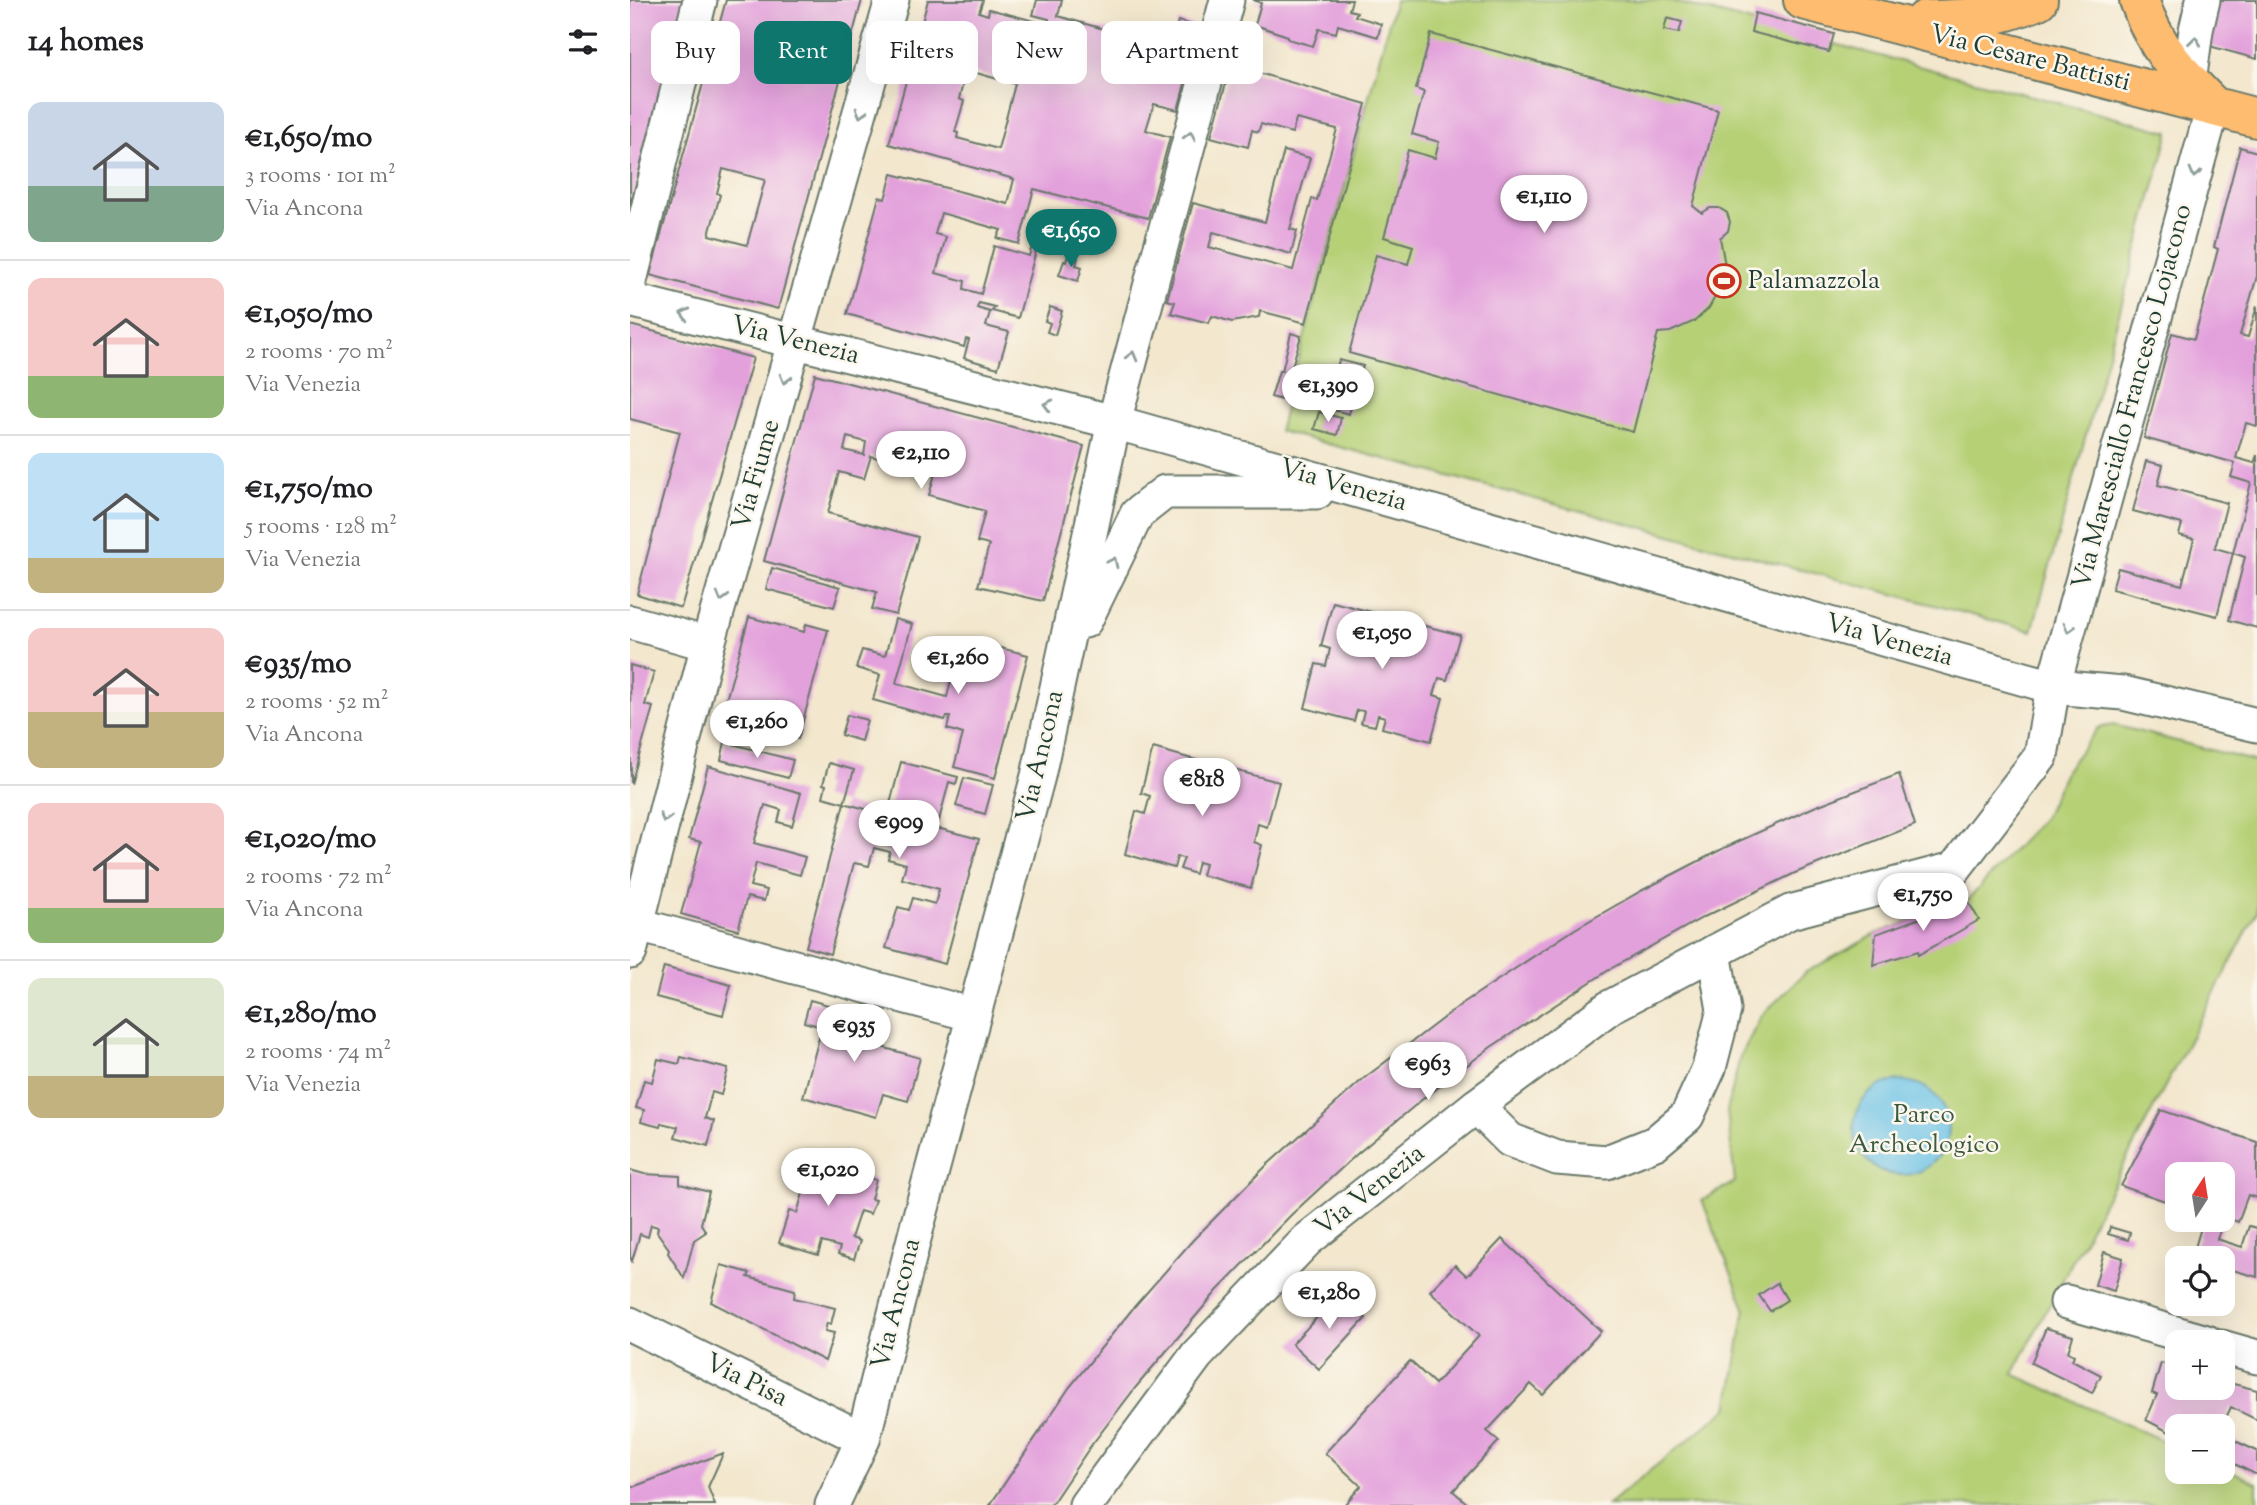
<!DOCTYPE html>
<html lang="en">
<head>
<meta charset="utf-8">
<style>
	body { margin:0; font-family:"Sorts Mill Goudy",serif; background:#f6f6f6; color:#202124; height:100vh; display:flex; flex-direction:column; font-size:26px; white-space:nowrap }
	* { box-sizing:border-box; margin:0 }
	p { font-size:23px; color:#757577 }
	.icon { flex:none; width:38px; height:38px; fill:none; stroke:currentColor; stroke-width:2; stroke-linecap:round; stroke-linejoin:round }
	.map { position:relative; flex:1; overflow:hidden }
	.sheet { display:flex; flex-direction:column; background:#fff; width:630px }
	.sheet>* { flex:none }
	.banner { position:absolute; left:21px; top:21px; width:665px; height:63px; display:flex; gap:14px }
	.needle { width:46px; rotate:12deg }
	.controls { position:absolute; left:1535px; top:1162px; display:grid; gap:14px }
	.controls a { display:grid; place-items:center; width:70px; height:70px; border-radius:14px; background:#fff; box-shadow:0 7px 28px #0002; font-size:35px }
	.price { position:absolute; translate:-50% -60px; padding:0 16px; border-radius:24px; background:#fff; color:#222; font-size:23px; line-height:46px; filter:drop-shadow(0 2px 4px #0008) }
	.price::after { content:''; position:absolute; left:50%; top:42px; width:21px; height:16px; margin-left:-10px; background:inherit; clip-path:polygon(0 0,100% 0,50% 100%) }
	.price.on { background:#0f766e; color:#fff }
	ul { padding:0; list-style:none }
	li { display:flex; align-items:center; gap:21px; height:175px; padding:0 28px }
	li+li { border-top:2px solid #e0e0e0 }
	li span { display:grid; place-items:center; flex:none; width:196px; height:140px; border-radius:14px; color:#555 }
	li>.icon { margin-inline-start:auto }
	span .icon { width:84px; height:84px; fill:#fffc; stroke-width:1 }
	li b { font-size:30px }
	h2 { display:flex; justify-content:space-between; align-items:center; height:84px; padding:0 28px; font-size:30px }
	.chip { padding:0 24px; border-radius:14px; background:#fff; box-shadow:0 7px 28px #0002; font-size:24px; line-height:63px }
	.chip.on { background:#0f766e; color:#fff }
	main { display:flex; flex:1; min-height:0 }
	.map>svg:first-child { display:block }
</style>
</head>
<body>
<main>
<section class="sheet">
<h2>14 homes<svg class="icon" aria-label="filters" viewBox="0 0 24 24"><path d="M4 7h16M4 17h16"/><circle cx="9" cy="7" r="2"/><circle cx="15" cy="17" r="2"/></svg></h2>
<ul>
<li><span style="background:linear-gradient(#c9d6e8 60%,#7fa58c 0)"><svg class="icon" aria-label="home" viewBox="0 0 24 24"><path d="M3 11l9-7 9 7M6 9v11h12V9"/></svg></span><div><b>€1,650/mo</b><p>3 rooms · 101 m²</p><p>Via Ancona</p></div></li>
<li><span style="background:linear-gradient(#f6c9c9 70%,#8fb573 0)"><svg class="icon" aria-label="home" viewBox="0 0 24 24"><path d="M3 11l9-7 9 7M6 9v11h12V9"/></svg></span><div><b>€1,050/mo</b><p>2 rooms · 70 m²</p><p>Via Venezia</p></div></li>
<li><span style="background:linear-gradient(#bfe0f5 75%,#c2b280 0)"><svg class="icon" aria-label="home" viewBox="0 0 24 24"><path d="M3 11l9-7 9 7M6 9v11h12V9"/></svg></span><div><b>€1,750/mo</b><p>5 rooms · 128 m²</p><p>Via Venezia</p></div></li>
<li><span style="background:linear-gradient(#f6c9c9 60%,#c2b280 0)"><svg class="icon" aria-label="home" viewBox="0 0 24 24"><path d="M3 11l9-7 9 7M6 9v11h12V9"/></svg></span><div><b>€935/mo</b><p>2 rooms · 52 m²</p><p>Via Ancona</p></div></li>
<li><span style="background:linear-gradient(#f6c9c9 75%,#8fb573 0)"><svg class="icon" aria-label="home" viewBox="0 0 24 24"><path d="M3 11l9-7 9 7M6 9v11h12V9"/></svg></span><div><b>€1,020/mo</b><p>2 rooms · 72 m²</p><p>Via Ancona</p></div></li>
<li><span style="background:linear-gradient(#dfe7d0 70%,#c2b280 0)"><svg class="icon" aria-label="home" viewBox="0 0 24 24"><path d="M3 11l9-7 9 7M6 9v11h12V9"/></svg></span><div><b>€1,280/mo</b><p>2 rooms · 74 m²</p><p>Via Venezia</p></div></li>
</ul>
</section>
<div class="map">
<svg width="1627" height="1505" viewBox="0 0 1627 1505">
	<rect width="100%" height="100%" fill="#fbf7ec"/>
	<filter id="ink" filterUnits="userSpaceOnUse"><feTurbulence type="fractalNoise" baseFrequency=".0143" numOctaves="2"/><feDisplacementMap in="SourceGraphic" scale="14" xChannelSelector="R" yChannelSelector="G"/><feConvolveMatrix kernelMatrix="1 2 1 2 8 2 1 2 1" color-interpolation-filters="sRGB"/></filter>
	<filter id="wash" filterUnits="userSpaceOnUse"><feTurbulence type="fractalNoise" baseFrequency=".00686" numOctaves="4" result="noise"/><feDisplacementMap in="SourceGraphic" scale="28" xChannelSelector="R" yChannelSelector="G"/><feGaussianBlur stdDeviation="1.57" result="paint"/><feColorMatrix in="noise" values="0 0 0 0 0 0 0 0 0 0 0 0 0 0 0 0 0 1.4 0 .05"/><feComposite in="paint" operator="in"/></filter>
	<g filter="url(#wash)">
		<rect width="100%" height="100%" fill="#f3e7ce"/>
		<g fill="#b6d076" stroke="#6a8655" stroke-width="2">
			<path d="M 765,0 L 1038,0 L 1539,132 L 1402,631 L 649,431 Z"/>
			<path d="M 1484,725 L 1627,762 L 1627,912 L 1383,1374 L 1547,1447 L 1547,1472 L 1592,1472 L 1593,1467 L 1627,1483 L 1627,1505 L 977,1505 L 1098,1408 L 1115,1308 L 1072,1200 L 1105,1182 L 1097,1111 L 1110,1057 L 1132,1015 L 1176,972 L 1246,934 L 1338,900 L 1414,817 L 1436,770 L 1468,728 Z"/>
		</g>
		<circle fill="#69c1e6" stroke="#447f8d" stroke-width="2" cx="1271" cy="1128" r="47"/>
		<g id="blocks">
			<g fill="#e3a1dc" fill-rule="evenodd">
				<path d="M 0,0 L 53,0 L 1,203 L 0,203 Z"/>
				<path d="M 96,0 L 232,0 L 148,309 L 20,275 ZM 93,169 L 135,180 L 117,245 L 79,235 L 90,195 L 87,193 Z"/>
				<path d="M 298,0 L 353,0 L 349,12 L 358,15 L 359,9 L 408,22 L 407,28 L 415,31 L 419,19 L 403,15 L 407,0 L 432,0 L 428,16 L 540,48 L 548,21 L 570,27 L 548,110 L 524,104 L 516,130 L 540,137 L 518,218 L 404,189 L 389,244 L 367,238 L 371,230 L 311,213 L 305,234 L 316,237 L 306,273 L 335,281 L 334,289 L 351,294 L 364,246 L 399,256 L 402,246 L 407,247 L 388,318 L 362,311 L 365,307 L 349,303 L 347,308 L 360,312 L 356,326 L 379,332 L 368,368 L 334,358 L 339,340 L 336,339 L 334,347 L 217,314 L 249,197 L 255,199 L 262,174 L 378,204 L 384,179 L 259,144 ZM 334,64 L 344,66 L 343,72 L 385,84 L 368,149 L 327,138 L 328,133 L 325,132 L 334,101 L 329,99 L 334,80 L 330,78 Z"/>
				<path d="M 623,0 L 722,0 L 719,10 L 727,12 L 725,16 L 751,24 L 748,37 L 708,25 L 706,33 L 689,29 L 683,46 L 658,39 L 658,36 L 625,25 L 631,3 Z"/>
				<path d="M 1581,0 L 1627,0 L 1627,59 L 1572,44 Z"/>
				<path d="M 1125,13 L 1204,34 L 1199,52 L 1121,32 Z"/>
				<path d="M 1037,18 L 1052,22 L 1049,33 L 1034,30 Z"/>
				<path d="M 801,34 L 1088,110 L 1063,206 L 1072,213 L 1080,208 L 1089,208 L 1097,213 L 1100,222 L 1098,231 L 1090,238 L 1095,265 L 1092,284 L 1079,308 L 1065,321 L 1040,332 L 1028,333 L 1003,432 L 719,353 L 746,255 L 778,264 L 783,246 L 754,237 L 778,150 L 805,158 L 809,142 L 782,134 L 794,92 L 786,89 Z"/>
				<path d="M 601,65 L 736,104 L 676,323 L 630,311 L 629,317 L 602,322 L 582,316 L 579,323 L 541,313 L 545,302 L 537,300 L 563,203 L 635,222 L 654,151 L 680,158 L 660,229 L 667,231 L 661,254 L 583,232 L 579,247 L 663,270 L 682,199 L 687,200 L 707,129 L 666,119 L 662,133 L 631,124 L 628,132 L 622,130 L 618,147 L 581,137 Z"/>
				<path d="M 1610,147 L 1627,152 L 1627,276 L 1610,335 L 1618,337 L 1627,306 L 1627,426 L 1616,423 L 1606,458 L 1624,463 L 1627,455 L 1627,628 L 1599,620 L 1615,557 L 1603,553 L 1587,616 L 1482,589 L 1488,568 L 1552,585 L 1564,539 L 1549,535 L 1552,524 L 1503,511 L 1516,461 L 1533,465 L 1528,485 L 1597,503 L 1585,548 L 1603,553 L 1621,483 L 1601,477 L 1605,463 L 1514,438 L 1542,333 L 1564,339 L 1588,249 L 1584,247 Z"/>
				<path d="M 438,255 L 448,258 L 446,265 L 452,267 L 448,281 L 429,275 L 434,261 L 436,262 Z"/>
				<path d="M 420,307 L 432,311 L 425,335 L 417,332 L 420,323 L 415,321 Z"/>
				<path d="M 0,325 L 123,358 L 51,608 L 7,594 L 50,432 L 0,419 Z"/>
				<path d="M 661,333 L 671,336 L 652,400 L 641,397 L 649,371 L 652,371 Z"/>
				<path d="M 709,360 L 733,366 L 719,414 L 696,408 Z"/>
				<path d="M 185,374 L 454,446 L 413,601 L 348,586 L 359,545 L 347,542 L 355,511 L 299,495 L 305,474 L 288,469 L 292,452 L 263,443 L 258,461 L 241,456 L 234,479 L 209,472 L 198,513 L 288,537 L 266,615 L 242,609 L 247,592 L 134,561 ZM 217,437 L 236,442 L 234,455 L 214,450 Z"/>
				<path d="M 689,412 L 711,418 L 707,435 L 684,429 Z"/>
				<path d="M 142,568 L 210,587 L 204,607 L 136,589 Z"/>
				<path d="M 703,602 L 753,615 L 750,626 L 756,627 L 759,616 L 773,620 L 771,632 L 777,633 L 780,622 L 830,635 L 817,680 L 809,678 L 804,695 L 813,698 L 801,741 L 752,728 L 755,717 L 748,715 L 745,726 L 731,723 L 734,711 L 727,710 L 724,721 L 675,708 L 686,664 L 696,666 L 700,649 L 691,646 Z"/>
				<path d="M 119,617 L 174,632 L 176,624 L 198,630 L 168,739 L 147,733 L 149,726 L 93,711 Z"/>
				<path d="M 265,619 L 282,624 L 266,683 L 317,697 L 323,673 L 348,679 L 351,669 L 326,662 L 332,638 L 398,655 L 365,778 L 324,767 L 333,734 L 317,729 L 320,717 L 317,717 L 315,720 L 243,700 L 250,675 L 226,668 L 232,650 L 255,656 Z"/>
				<path d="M 0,665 L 24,672 L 15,705 L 23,707 L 1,784 Z"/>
				<path d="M 217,715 L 237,720 L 231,741 L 211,735 Z"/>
				<path d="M 95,742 L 163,760 L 158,778 L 91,760 Z"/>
				<path d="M 523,748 L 573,762 L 569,773 L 576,774 L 579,763 L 593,768 L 590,778 L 597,780 L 600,769 L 649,782 L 637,827 L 628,824 L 624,842 L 632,845 L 621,888 L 572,875 L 575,864 L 568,862 L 565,874 L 550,869 L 554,858 L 547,857 L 544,868 L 495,854 L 506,811 L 515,814 L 520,796 L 511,793 Z"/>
				<path d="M 271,762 L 328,777 L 326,784 L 319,782 L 307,828 L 349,839 L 315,964 L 256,948 L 268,907 L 279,910 L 283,898 L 305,904 L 309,889 L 272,879 L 276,864 L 258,859 L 260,852 L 244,848 L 239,866 L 224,863 L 200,954 L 176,947 L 214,803 L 193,797 L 196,785 L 193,784 L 199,763 L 224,770 L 214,803 L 257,815 Z"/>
				<path d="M 78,766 L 171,793 L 162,826 L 148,822 L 151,810 L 135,805 L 124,843 L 175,857 L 170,875 L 126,863 L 120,886 L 137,890 L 134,901 L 117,897 L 108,930 L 51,914 L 71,842 L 59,839 Z"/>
				<path d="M 1269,774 L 1285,825 L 1165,873 L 1072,918 L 982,968 L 861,1047 L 794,1098 L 727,1154 L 661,1215 L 587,1291 L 506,1387 L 460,1447 L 421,1505 L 360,1505 L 439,1388 L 504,1307 L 563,1240 L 636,1166 L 733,1079 L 833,1003 L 945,929 L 1011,891 L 1094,848 L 1184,807 Z"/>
				<path d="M 334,778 L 363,785 L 355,814 L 326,806 Z"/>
				<path d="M 1338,901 L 1349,920 L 1288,955 L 1288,951 L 1243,965 L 1246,934 Z"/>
				<path d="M 34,967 L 101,985 L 93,1015 L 26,997 Z"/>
				<path d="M 180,1000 L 241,1017 L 234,1042 L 290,1058 L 278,1101 L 253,1094 L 246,1117 L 173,1097 L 192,1027 L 174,1022 Z"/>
				<path d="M 51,1057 L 98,1069 L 91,1095 L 82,1092 L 75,1118 L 84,1121 L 78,1146 L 45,1137 L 48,1127 L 31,1123 L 30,1127 L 11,1122 L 14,1110 L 6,1108 L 14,1080 L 22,1082 L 28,1059 L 49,1064 Z"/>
				<path d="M 1531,1110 L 1627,1142 L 1627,1198 L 1618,1195 L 1608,1222 L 1595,1217 L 1587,1239 L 1612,1247 L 1619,1226 L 1627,1228 L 1627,1277 L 1592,1267 L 1592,1258 L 1562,1258 L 1572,1224 L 1561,1220 L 1592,1220 L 1592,1174 L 1547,1174 L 1547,1205 L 1491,1186 Z"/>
				<path d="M 174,1156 L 228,1172 L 228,1175 L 246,1180 L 241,1199 L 245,1200 L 240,1214 L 230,1211 L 221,1238 L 230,1241 L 224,1259 L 208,1254 L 210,1247 L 192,1242 L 188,1255 L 149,1243 L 159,1211 L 167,1213 L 174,1190 L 164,1187 Z"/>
				<path d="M 0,1170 L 14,1174 L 50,1176 L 50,1184 L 79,1192 L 71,1224 L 76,1232 L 64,1240 L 54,1278 L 38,1253 L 39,1249 L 27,1232 L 28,1227 L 21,1225 L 18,1237 L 10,1234 L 2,1261 L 0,1257 Z"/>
				<path d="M 1480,1227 L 1500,1233 L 1498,1240 L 1478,1234 Z"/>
				<path d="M 872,1239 L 971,1331 L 913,1395 L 901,1384 L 857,1431 L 869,1441 L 823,1491 L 839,1505 L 714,1505 L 731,1486 L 695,1453 L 780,1361 L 805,1384 L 849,1336 L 800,1291 L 825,1265 L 837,1276 Z"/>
				<path d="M 1474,1252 L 1493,1258 L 1484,1291 L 1465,1285 Z"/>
				<path d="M 91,1265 L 120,1273 L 118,1277 L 165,1290 L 164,1298 L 205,1308 L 201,1324 L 197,1323 L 195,1331 L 204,1333 L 195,1361 L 81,1302 Z"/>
				<path d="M 1147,1283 L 1157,1300 L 1140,1311 L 1129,1295 Z"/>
				<path d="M 709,1294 L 736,1318 L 689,1369 L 662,1344 Z"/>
				<path d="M 1416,1328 L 1443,1336 L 1438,1352 L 1444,1355 L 1442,1360 L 1471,1375 L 1462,1393 L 1401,1363 Z"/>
				<path d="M 1531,1363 L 1547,1367 L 1547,1388 L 1592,1388 L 1592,1381 L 1627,1390 L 1627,1420 L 1601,1407 L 1592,1426 L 1547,1426 L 1547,1436 L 1516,1420 L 1527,1395 L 1522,1393 Z"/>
				<path d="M 1592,1435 L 1627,1451 L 1627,1475 L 1592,1458 Z"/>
				<path d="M 91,1454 L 93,1454 L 78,1487 L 85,1505 L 0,1505 L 0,1488 Z"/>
			</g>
		</g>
	</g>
	<g filter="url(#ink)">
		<use href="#blocks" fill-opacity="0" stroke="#69786a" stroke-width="2"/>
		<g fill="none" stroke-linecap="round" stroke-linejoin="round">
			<defs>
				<g id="minor">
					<path d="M 1559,83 L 1566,30 L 1573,0"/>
					<path d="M 0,281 L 70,0"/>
					<path d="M 0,300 L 484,422 L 1423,687 L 1493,693 L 1627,725"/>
					<path d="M 455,621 L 507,514 L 535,492 L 687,492"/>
					<path d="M 0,622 L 78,644"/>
					<path d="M 8,925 L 344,1015"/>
					<path d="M 0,952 L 78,644 L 262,0"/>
					<path d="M 846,1106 L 880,1140 L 927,1158 L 977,1162 L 1025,1143 L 1057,1116 L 1079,1068 L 1094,1010 L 1084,952"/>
					<path d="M 1437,1302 L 1577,1342"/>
					<path d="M 0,1324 L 233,1439"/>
					<path d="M 1592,1347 L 1627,1357"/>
					<path d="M 202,1505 L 233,1439 L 288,1223 L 408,776 L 484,422 L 597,0"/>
					<path d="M 456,1505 L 567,1355 L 677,1240 L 846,1106 L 980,1007 L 1160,912 L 1324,869 L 1411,756 L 1423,687 L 1583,107"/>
				</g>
				<g id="major">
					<path d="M 1173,0 L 1627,118"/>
					<path d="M 1509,0 C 1525,48 1548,71 1583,106"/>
					<path d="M 1295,20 C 1338,20 1369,17 1408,0"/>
				</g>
			</defs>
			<use href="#minor" stroke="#69786a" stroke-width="37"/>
			<use href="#major" stroke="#69786a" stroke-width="42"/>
			<use href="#minor" stroke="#fff" stroke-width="33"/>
			<use href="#major" stroke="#fdbc70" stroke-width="38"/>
		</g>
		<defs><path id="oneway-chevron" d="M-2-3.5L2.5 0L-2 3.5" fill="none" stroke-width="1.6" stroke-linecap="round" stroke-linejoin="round" transform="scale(1.75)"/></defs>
		<g stroke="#8f9e9a">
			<use href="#oneway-chevron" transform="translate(1565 41) rotate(-83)"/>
			<use href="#oneway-chevron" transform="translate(231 113) rotate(106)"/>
			<use href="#oneway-chevron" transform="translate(560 136) rotate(-75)"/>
			<use href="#oneway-chevron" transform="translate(1565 173) rotate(105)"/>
			<use href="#oneway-chevron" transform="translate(55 314) rotate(-166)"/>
			<use href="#oneway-chevron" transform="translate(502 356) rotate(-75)"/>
			<use href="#oneway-chevron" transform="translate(155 379) rotate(106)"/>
			<use href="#oneway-chevron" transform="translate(418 405) rotate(-166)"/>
			<use href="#oneway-chevron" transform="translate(483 562) rotate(-64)"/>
			<use href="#oneway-chevron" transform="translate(92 597) rotate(106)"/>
			<use href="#oneway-chevron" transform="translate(1439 628) rotate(105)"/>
			<use href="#oneway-chevron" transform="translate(35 818) rotate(104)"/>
		</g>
	</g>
	<defs>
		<symbol id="stadium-ring" viewBox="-11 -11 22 22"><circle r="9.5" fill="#fbf7ec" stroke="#c8321e" stroke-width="1.5"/><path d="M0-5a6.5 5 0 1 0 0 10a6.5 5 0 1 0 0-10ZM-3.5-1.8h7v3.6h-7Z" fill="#c8321e"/></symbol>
	</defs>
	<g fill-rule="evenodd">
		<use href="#stadium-ring" x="1075" y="262" width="38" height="38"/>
	</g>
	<g text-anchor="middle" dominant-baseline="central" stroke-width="5" stroke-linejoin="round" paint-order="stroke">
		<g font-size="26" fill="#1f3d34" stroke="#fbf7ec">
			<text transform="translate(1400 59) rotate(14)">Via Cesare Battisti</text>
			<text transform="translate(165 341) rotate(14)">Via Venezia</text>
			<text transform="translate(1503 397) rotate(-75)">Via Maresciallo Francesco Lojacono</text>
			<text transform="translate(127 475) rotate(-74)">Via Fiume</text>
			<text transform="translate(713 486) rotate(16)">Via Venezia</text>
			<text transform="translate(1259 641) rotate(16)">Via Venezia</text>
			<text transform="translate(411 756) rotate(-77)">Via Ancona</text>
			<text transform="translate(740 1191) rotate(-38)">Via Venezia</text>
			<text transform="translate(267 1304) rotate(-76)">Via Ancona</text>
			<text transform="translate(116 1381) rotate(26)">Via Pisa</text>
		</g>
		<g font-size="26" fill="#1f3d34" stroke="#fbf7ec" text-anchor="start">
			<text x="1118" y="281">Palamazzola</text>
		</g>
		<g font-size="26" fill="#3d5a41" stroke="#fbf7ec">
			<text x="1294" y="1115">Parco<tspan x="1294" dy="30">Archeologico</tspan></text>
		</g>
	</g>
</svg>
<div class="controls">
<a><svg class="needle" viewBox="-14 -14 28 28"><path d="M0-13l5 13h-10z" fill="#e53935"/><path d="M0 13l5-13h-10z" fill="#757577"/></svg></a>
<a><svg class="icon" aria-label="locate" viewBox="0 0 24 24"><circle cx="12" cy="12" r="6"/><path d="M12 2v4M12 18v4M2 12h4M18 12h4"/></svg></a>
<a>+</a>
<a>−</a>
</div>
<b class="price" style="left:914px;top:235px">€1,110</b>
<b class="price on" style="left:441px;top:269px">€1,650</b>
<b class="price" style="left:698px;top:424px">€1,390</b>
<b class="price" style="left:291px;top:491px">€2,110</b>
<b class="price" style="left:752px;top:671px">€1,050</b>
<b class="price" style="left:328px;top:696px">€1,260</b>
<b class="price" style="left:127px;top:760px">€1,260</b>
<b class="price" style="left:572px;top:818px">€818</b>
<b class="price" style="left:269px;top:860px">€909</b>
<b class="price" style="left:1293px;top:933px">€1,750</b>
<b class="price" style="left:224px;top:1064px">€935</b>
<b class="price" style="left:798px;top:1102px">€963</b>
<b class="price" style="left:198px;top:1208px">€1,020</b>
<b class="price" style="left:699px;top:1331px">€1,280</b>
<div class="banner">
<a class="chip">Buy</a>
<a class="chip on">Rent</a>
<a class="chip">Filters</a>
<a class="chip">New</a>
<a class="chip">Apartment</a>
</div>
</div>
</main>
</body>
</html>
